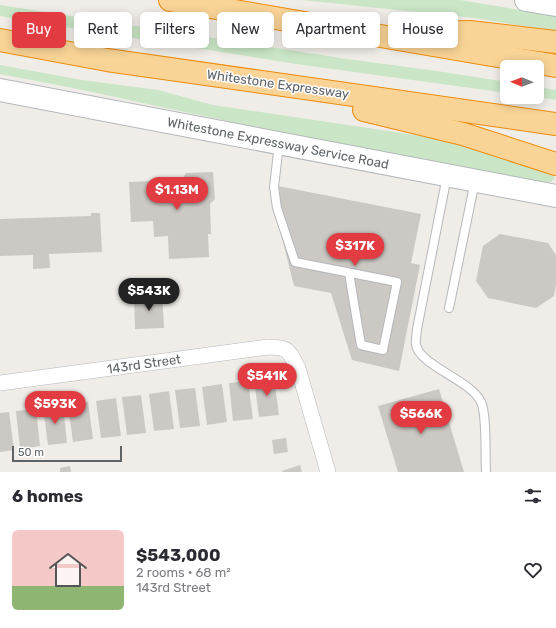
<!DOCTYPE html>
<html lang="en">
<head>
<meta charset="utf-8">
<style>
	body { margin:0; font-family:Rubik,sans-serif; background:#f2f2f3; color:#2b2b33; height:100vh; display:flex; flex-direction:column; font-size:15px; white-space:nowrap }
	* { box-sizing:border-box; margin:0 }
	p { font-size:13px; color:#7c7c81 }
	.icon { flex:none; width:22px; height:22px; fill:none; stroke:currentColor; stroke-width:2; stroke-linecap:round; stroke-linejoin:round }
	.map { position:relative; height:472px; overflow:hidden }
	.panel { display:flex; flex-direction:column; background:#fff; flex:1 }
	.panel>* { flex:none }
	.top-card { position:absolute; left:12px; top:12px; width:532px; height:36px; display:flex; gap:8px }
	.needle { width:26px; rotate:271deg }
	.buttons { position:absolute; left:500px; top:60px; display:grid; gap:8px }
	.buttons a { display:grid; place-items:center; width:44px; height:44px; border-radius:6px; background:#fff; box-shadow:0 2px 10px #0003; font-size:20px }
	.scale { position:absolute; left:12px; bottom:10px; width:110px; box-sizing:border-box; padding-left:4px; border:2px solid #5f6467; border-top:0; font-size:11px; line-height:14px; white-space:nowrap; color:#5f6467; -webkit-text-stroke:3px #fff; paint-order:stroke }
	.price { position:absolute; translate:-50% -34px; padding:0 9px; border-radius:14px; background:#e33b42; color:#fff; font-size:13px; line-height:26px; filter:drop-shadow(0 1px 2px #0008) }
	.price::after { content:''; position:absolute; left:50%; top:24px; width:12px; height:9px; margin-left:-6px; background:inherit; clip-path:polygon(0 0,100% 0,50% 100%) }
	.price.selected { background:#222; color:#fff }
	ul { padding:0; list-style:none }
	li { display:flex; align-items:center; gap:12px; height:100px; padding:0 12px }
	li span { display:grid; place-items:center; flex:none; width:112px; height:80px; border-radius:6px; color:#555 }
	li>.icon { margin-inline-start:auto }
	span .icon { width:48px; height:48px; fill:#fffc; stroke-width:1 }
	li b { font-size:17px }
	h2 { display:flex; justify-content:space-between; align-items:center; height:48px; padding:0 12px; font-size:17px }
	.chip { padding:0 14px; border-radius:6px; background:#fff; box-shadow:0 2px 10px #0003; font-size:14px; line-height:36px }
	.chip.selected { background:#e33b42; color:#fff }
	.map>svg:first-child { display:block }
</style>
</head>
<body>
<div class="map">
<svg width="556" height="472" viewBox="0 0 556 472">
	<rect width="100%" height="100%" fill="#f0ede8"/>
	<g fill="#cae6c6">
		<path d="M 302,0 L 460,0 L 556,16 L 556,31 L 474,18 Z"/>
		<path d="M 0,5 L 347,59 L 437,71 L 507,82 L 507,93 L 296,64 L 33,22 L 0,16 Z"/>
		<path d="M 0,65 L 82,80 L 158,90 L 213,105 L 415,135 L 449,141 L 549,171 L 555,178 L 551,182 L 531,181 L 255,127 L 73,88 L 0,74 Z"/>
		<path d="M 537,87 L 556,90 L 556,100 L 536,97 Z"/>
	</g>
	<g fill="#ccc8c4">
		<path d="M 213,172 L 215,199 L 210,204 L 211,234 L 208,234 L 209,257 L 169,259 L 168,236 L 154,237 L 153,221 L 131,222 L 129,182 L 152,181 L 152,179 L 183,178 L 186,173 Z"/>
		<path d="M 278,186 L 421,214 L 411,263 L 420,265 L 399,371 L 352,360 L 331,293 L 294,286 L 270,190 L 280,192 Z"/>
		<path d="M 91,213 L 100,213 L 102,252 L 49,254 L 50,268 L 33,269 L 33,255 L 0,256 L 0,219 L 91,216 Z"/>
		<path d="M 500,234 L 548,243 L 556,255 L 556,284 L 554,296 L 536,308 L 488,298 L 476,281 L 483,246 Z"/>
		<path d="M 162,294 L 164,328 L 135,329 L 134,296 Z"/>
		<path d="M 274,377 L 279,415 L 259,417 L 254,380 Z"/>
		<path d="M 248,381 L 253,419 L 233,421 L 229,383 Z"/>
		<path d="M 222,384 L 227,422 L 207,425 L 202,387 Z"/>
		<path d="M 195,388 L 200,426 L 180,428 L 175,390 Z"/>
		<path d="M 439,389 L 464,472 L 398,472 L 378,406 Z"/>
		<path d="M 169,391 L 174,429 L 154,431 L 149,394 Z"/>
		<path d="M 141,395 L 146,433 L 127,435 L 122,397 Z"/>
		<path d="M 116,398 L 121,436 L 101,438 L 96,401 Z"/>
		<path d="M 88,402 L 93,439 L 73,442 L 68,405 Z"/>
		<path d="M 63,405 L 67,443 L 48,445 L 43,407 Z"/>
		<path d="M 36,409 L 40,446 L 20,449 L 16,411 Z"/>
		<path d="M 9,412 L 14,450 L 0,452 L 0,413 Z"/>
		<path d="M 286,438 L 288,452 L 274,454 L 272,440 Z"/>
		<path d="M 300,465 L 302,472 L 283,472 L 282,471 Z"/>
		<path d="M 70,466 L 71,472 L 60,472 L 60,468 Z"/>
	</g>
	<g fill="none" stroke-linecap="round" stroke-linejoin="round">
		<defs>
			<g id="service">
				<path d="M 279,144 L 274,187 L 277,208 L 295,262 L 397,282 L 383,350 L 361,345 L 349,273"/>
				<path d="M 447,176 L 417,329 C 417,334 415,339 416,344 C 418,365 471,380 481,402 C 487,414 485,456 486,472"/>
				<path d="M 449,308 L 475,181"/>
			</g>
			<path id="minor" d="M 0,383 L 268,347 C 289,347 288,350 298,368 L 328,472"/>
			<g id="secondary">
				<path d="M 526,0 L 556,5"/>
				<path d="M 0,90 L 556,196"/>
			</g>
			<g id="motorway">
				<path d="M 170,0 L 556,66"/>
				<path d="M 420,33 L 470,32 L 556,42"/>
				<path d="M 0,40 L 107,60 L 556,124"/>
				<path d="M 364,110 L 463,134 L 556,164"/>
			</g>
		</defs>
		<use href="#service" stroke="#b5b8bb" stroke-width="10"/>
		<use href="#minor" stroke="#b5b8bb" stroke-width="16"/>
		<use href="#secondary" stroke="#b4b8bb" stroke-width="24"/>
		<use href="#motorway" stroke="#ef8b09" stroke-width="24"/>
		<use href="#service" stroke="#fff" stroke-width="8"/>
		<use href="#minor" stroke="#fff" stroke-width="15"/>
		<use href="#secondary" stroke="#fff" stroke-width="22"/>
		<use href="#motorway" stroke="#f9d496" stroke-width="22"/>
	</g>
	<g text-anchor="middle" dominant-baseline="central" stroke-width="3" stroke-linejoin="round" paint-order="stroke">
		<g font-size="13" fill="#5f6467" stroke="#fff">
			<text transform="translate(278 84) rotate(8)">Whitestone Expressway</text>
			<text transform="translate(278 143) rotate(11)">Whitestone Expressway Service Road</text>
			<text transform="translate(144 364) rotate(-8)">143rd Street</text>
		</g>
	</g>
</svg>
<div class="buttons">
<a><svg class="needle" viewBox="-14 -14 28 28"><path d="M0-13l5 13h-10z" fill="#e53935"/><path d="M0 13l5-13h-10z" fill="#7c7c81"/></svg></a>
</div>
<div class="scale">50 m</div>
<b class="price" style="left:177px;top:211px">$1.13M</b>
<b class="price" style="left:355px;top:267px">$317K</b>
<b class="price selected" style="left:149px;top:312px">$543K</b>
<b class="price" style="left:267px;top:397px">$541K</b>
<b class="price" style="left:55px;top:425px">$593K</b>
<b class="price" style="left:421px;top:435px">$566K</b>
<div class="top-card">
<a class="chip selected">Buy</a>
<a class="chip">Rent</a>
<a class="chip">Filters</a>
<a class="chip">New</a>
<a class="chip">Apartment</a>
<a class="chip">House</a>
</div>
</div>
<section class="panel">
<h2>6 homes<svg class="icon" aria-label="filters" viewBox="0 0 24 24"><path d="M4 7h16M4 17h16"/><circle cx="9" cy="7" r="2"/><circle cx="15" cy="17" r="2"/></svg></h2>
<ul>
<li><span style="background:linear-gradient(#f6c9c9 70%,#8fb573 0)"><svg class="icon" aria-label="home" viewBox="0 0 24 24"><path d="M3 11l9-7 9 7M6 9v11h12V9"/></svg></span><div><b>$543,000</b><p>2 rooms · 68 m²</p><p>143rd Street</p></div><svg class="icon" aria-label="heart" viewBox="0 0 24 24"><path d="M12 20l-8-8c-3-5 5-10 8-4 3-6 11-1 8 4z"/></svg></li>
</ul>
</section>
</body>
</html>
